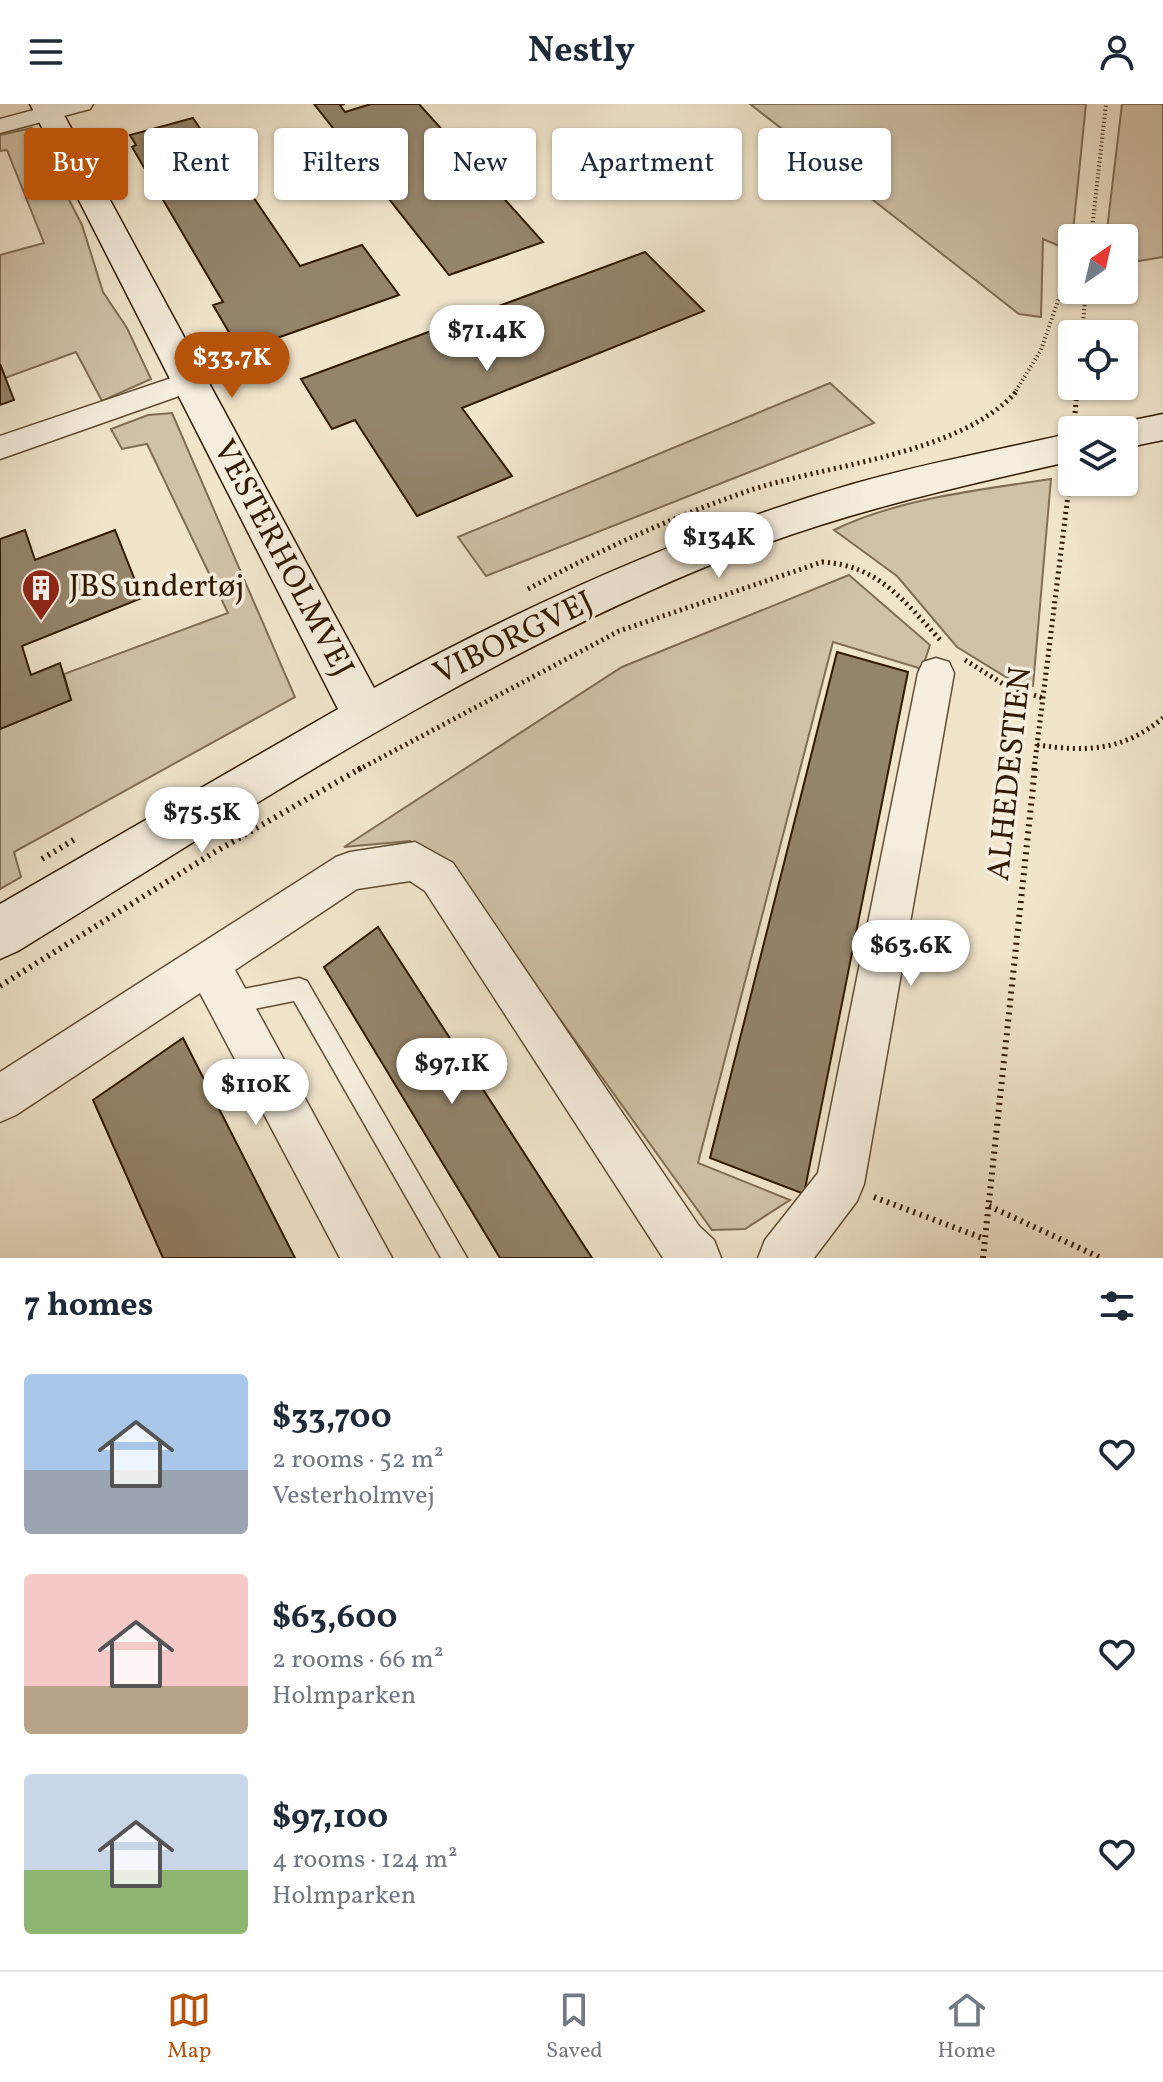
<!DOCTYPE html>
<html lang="en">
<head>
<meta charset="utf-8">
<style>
	body { margin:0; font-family:Vollkorn,serif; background:#f2f2f3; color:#1f2937; height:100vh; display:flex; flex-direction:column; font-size:30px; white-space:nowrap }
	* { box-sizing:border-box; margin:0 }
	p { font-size:26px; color:#747a83 }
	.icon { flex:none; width:44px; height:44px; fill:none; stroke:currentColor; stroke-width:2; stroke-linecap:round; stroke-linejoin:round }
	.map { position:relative; height:1154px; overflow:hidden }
	.panel { display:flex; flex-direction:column; background:#fff; flex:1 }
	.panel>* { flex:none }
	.hud { position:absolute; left:24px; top:24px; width:1116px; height:72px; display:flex; gap:16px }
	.needle { width:52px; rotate:34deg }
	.tools { position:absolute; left:1058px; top:120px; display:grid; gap:16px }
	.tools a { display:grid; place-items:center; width:80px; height:80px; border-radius:8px; background:#fff; box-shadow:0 2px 6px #0004; font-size:40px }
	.price { position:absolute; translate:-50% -68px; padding:0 18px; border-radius:28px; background:#fff; color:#222; font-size:26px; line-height:52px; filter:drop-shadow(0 2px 4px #0008) }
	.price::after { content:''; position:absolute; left:50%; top:48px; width:24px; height:18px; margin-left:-12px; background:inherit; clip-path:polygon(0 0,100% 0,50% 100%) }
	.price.on { background:#b45309; color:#fff }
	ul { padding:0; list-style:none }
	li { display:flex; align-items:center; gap:24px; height:200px; padding:0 24px }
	li span { display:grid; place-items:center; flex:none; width:224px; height:160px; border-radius:8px; color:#555 }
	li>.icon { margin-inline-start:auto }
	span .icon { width:96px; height:96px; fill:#fffc; stroke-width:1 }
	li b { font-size:34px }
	h2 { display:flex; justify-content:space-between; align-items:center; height:96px; padding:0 24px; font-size:34px }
	.pill { padding:0 28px; border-radius:8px; background:#fff; box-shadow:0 2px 6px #0004; font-size:28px; line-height:72px }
	.pill.on { background:#b45309; color:#fff }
	header { display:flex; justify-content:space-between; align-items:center; height:104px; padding:0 24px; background:#fff; font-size:36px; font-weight:700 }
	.menu { display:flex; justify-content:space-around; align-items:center; height:112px; border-top:2px solid #e0e1e3; background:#fff; font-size:22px; color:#747a83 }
	.menu a { display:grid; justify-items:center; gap:4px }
	.menu .on { color:#b45309 }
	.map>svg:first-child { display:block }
</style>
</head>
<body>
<header><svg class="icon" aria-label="menu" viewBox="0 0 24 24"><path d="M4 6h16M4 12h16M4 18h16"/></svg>Nestly<svg class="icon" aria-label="person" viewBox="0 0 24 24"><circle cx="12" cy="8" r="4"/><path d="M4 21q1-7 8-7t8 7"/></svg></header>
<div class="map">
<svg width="1163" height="1154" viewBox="0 0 1163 1154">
	<rect width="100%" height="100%" fill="#f0e4cb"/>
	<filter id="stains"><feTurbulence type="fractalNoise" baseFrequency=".0025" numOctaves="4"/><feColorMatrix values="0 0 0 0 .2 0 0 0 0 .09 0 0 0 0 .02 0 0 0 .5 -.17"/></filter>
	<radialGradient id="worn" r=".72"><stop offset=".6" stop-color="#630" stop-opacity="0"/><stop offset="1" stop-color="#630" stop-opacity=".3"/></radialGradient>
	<g fill="#d0c2a8" stroke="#806e54" stroke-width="2">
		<path d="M 750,0 L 1086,0 L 1071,147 L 1043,135 L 1041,213 L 1019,210 Z"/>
		<path d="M 1122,0 L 1163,0 L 1163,153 L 1133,158 L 1124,153 L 1124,134 L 1106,134 Z"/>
		<path d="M 32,24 L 82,121 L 103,188 L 127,224 L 151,275 L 102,297 L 76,248 L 5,274 L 0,260 L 0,151 L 44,139 L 7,46 L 0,47 L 0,31 Z"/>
		<path d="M 830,279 L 874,319 L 486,472 L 458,433 Z"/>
		<path d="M 172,309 L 295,593 L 14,748 L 21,773 L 0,785 L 0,625 L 71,596 L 64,570 L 228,509 L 147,340 L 122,345 L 111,325 L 148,311 Z"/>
		<path d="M 1051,375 L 1033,582 L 1006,573 L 957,543 L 897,472 L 834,426 C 900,394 979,386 1051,375 Z"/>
		<path d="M 849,471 L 930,541 L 922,565 L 833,538 L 698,1059 L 790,1096 L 745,1125 L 712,1126 L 456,771 L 410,737 L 344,743 L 622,563 Z"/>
	</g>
	<g fill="#94846a" stroke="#311b00" stroke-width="2">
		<path d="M 314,0 L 345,0 L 340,1 L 345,8 L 371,0 L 419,0 L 543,138 L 449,171 Z"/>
		<path d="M 193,14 L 201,26 L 207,25 L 300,162 L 362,141 L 399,191 L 240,247 L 213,201 L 223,198 L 132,43 L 136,41 L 130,31 Z"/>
		<path d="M 645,148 L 704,207 L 462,304 L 512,372 L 417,412 L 355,316 L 332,325 L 301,275 Z"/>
		<path d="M 0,260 L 14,296 L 0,301 Z"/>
		<path d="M 25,426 L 35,456 L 115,426 L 142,494 L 22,542 L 31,571 L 60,559 L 71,596 L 0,625 L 0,435 Z"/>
		<path d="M 837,548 L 908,568 L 804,1090 L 710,1054 Z"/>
		<path d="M 378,823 L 592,1154 L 500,1154 L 324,863 Z"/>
		<path d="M 183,934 L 295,1154 L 163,1154 L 93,996 Z"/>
	</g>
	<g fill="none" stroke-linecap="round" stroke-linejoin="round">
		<defs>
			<path id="lane" d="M 299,874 L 307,877 L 467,1154 L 441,1154 L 294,897 L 229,910 L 221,907 L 218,899 L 221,891 L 229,888 Z"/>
			<g id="street">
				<path d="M 56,0 L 93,0 L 90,5 L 0,29 L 0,15 Z"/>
				<path d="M 189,268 L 199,271 L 203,278 L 199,285 L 0,355 L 0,332 Z"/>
				<path d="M 936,554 L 949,558 L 954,569 L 864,1080 L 857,1097 L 814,1154 L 758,1154 L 765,1136 L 818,1069 L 918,569 L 923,558 Z"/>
				<path d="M 415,738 L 453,759 L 699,1122 L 714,1136 L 721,1154 L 663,1154 L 425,787 L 410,777 L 357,785 L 235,866 L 392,1154 L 340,1154 L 200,889 L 16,1011 L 0,1018 L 0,968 L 336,753 L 350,748 Z"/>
			</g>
			<g id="secondary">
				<path d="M 30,0 L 58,0 L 374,584 C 526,501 687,428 853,380 C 925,359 999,346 1072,329 L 1072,357 C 956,383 841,409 730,453 C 477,553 248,705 18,847 L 0,855 L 0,800 L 338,605 Z"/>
				<path d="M 1163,310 L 1163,336 L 1124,344 L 1124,326 L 1108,326 L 1124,318 Z"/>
			</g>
		</defs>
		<use href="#lane" stroke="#614d33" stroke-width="3"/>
		<use href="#street" stroke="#614d33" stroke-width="3"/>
		<use href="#secondary" stroke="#311b00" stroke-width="3"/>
		<g stroke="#311b00" stroke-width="4" stroke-dasharray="1 3" stroke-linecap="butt">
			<path d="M 1091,134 L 1106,0"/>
			<path d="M 1082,230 L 1086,186"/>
			<path d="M 1014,290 L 1041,246 L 1072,156"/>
			<path d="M 1077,290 L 1078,282"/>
		</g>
		<g stroke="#311b00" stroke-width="5" stroke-dasharray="2 4" stroke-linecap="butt">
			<path d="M 1075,309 L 1077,288"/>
			<path d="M 528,485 C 598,447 670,414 745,388 C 825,360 958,352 1016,288"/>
			<path d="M 965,556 L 1008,583 L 1043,594"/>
			<path d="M 1037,641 C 1087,648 1123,647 1163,614"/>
			<path d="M 358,666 L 619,527 L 822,458 C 879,461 906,499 942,538"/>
			<path d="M 1034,666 L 1069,383"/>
		</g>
		<g stroke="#311b00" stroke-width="6" stroke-dasharray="2 5" stroke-linecap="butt">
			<path d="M 42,755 L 75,735"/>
			<path d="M 0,882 L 213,749 L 361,664"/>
			<path d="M 874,1093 L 985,1135"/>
			<path d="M 989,1102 L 1101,1154"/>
			<path d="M 983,1154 L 1035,664"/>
		</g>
		<use href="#lane" fill="#f5eddd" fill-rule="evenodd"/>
		<use href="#street" fill="#f5eddd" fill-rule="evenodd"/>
		<use href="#secondary" fill="#f5eddd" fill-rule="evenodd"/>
	</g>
	<defs>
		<symbol id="building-pin" viewBox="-11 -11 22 30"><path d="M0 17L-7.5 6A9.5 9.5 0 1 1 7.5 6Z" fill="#8f2418" stroke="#f5eddd"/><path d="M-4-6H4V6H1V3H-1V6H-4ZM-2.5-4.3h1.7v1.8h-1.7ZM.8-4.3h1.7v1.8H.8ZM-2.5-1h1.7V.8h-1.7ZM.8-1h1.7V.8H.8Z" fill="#fff"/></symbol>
	</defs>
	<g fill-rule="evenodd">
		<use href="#building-pin" x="19" y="462" width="44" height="60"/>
	</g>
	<g text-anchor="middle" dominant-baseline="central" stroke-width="7" stroke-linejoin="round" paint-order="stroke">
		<g font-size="32" fill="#311b00" stroke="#f5eddd">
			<text transform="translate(282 455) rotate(62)">VESTERHOLMVEJ</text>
			<text transform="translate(514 535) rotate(-26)">VIBORGVEJ</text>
			<text transform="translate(1011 670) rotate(-84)">ALHEDESTIEN</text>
		</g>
		<g font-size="32" fill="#311b00" stroke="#f5eddd" text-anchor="start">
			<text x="69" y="484">JBS undertøj</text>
		</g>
	</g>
	<rect width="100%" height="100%" filter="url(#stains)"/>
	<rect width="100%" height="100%" fill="url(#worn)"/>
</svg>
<div class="tools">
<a><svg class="needle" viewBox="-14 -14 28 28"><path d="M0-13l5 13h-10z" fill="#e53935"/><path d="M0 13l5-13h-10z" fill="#747a83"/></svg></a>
<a><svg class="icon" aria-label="locate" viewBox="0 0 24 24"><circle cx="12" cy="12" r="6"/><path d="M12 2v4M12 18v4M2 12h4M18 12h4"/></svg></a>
<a><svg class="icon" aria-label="layers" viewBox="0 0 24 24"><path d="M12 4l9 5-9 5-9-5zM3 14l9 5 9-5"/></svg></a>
</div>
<b class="price" style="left:487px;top:269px">$71.4K</b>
<b class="price on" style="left:232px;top:296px">$33.7K</b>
<b class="price" style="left:719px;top:476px">$134K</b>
<b class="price" style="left:202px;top:751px">$75.5K</b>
<b class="price" style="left:911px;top:884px">$63.6K</b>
<b class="price" style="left:452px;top:1002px">$97.1K</b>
<b class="price" style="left:256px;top:1023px">$110K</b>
<div class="hud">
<a class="pill on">Buy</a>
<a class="pill">Rent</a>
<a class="pill">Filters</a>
<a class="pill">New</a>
<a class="pill">Apartment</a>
<a class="pill">House</a>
</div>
</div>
<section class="panel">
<h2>7 homes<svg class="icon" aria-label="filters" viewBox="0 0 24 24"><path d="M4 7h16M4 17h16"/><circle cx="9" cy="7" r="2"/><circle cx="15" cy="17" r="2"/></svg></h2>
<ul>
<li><span style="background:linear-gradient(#a9c7e8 60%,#9aa5b1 0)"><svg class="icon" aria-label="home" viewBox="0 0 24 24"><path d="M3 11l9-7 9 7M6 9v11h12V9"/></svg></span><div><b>$33,700</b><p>2 rooms · 52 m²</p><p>Vesterholmvej</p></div><svg class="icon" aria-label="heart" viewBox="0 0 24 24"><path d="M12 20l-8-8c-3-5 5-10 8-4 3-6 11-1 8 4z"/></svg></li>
<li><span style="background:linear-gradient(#f6c9c9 70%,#b9a48a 0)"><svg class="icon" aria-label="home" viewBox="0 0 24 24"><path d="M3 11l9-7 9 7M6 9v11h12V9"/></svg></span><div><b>$63,600</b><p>2 rooms · 66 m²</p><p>Holmparken</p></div><svg class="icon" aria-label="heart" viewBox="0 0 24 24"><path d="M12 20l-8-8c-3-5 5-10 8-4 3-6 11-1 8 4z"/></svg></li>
<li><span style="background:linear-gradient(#c9d6e8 60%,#8fb573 0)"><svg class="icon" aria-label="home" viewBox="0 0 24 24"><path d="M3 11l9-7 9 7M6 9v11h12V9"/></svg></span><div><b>$97,100</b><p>4 rooms · 124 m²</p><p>Holmparken</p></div><svg class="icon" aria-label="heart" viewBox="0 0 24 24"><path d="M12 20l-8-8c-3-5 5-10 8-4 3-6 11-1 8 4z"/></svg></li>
</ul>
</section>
<nav class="menu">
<a class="on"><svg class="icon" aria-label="map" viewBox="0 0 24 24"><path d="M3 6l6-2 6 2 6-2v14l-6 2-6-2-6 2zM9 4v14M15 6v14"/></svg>Map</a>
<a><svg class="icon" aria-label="saved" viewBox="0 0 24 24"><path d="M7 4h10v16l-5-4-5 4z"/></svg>Saved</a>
<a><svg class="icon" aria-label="home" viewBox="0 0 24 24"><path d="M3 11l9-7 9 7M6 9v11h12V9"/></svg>Home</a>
</nav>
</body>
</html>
